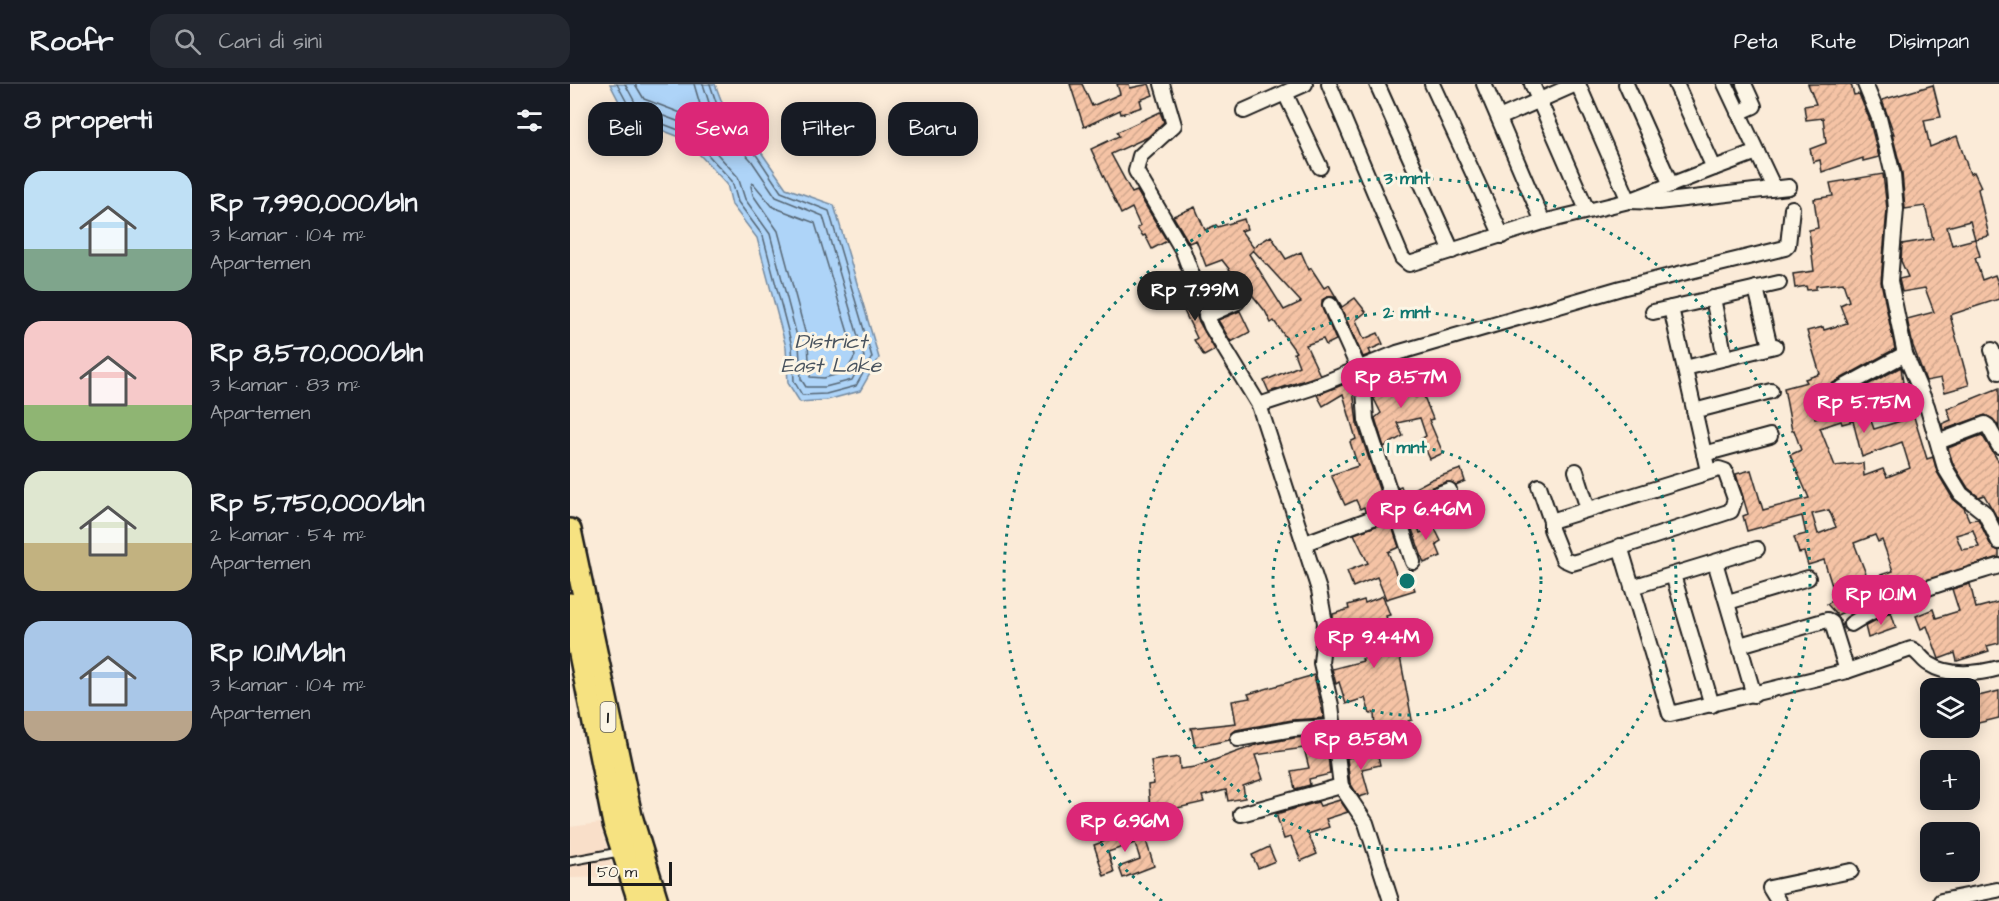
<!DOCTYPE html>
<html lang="id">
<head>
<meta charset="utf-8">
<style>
	body { margin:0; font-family:"Architects Daughter",sans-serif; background:#242831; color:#f1f3f6; height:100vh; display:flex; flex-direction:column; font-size:22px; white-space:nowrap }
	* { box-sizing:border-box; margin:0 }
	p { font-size:20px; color:#9ea1a6 }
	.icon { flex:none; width:33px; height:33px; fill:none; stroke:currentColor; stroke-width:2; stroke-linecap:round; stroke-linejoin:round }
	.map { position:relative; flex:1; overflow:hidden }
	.details { display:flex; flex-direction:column; background:#171b24; width:570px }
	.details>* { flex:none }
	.hud { position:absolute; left:18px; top:18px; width:570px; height:54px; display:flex; gap:12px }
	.controls { position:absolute; left:1350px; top:594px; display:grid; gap:12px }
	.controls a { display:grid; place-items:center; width:60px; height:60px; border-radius:12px; background:#171b24; box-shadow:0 3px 15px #0003; font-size:30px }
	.scale { position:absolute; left:18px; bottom:15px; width:84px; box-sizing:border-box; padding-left:6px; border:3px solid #1c1c1c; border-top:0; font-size:16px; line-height:21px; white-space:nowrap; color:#1c1c1c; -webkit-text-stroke:4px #fcf5e5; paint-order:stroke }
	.price { position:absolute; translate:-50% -51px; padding:0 14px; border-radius:21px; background:#db2777; color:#fff; font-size:20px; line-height:39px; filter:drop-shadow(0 2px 3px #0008) }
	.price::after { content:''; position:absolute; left:50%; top:36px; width:18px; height:14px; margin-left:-9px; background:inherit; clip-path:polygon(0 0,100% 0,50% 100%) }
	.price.active { background:#222; color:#fff }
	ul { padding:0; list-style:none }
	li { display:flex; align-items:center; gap:18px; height:150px; padding:0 24px }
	li span { display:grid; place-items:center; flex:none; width:168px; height:120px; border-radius:18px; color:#555 }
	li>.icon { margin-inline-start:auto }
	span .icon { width:72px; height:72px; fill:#fffc; stroke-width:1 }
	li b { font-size:26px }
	h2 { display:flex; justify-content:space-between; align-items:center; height:72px; padding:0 24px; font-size:26px }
	.tag { padding:0 21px; border-radius:18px; background:#171b24; box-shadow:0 3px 15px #0003; font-size:21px; line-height:54px }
	.tag.active { background:#db2777; color:#fff }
	header { display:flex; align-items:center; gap:36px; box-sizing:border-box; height:84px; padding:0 30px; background:#171b24; border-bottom:2px solid #363941 }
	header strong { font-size:28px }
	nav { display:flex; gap:33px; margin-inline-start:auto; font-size:21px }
	.search { width:420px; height:54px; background:#242831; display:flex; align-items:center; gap:15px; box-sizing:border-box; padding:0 21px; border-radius:18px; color:#9ea1a6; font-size:22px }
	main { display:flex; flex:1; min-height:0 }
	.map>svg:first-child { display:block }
</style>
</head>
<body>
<header>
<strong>Roofr</strong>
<div class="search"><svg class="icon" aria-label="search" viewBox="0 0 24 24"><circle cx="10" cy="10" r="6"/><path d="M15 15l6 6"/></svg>Cari di sini</div>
<nav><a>Peta</a><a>Rute</a><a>Disimpan</a></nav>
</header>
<main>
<section class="details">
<h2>8 properti<svg class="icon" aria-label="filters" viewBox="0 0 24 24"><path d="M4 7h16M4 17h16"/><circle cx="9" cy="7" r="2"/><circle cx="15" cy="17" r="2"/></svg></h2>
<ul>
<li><span style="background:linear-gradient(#bfe0f5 65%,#7fa58c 0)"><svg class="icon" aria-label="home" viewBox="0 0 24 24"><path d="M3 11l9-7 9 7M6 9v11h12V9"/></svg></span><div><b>Rp 7,990,000/bln</b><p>3 kamar · 104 m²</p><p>Apartemen</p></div></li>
<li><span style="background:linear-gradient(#f6c9c9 70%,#8fb573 0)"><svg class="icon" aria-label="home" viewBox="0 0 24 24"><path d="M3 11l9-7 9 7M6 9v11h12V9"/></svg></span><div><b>Rp 8,570,000/bln</b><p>3 kamar · 83 m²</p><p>Apartemen</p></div></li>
<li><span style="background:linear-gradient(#dfe7d0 60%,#c2b280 0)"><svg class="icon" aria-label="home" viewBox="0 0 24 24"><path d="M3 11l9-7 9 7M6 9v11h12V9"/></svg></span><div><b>Rp 5,750,000/bln</b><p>2 kamar · 54 m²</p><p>Apartemen</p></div></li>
<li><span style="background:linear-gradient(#a9c7e8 75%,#b9a48a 0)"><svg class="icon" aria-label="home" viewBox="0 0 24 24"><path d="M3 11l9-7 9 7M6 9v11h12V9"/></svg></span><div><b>Rp 10.1M/bln</b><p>3 kamar · 104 m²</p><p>Apartemen</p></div></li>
</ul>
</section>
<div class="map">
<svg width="1429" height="817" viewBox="0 0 1429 817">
	<defs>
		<pattern id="building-hatch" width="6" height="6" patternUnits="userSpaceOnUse" patternTransform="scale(1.5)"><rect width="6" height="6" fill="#f5c3a5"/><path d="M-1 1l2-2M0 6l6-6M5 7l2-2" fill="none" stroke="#d1a78d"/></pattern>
	</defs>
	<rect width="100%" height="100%" fill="#fbebd8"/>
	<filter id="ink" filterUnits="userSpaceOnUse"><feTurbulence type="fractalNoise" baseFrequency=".0167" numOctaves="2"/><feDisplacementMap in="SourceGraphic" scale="12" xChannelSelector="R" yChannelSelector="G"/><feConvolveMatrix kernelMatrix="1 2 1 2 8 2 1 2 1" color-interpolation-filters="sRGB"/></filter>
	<g filter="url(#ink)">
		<path fill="#f9dfc9" d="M 30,739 L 45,793 L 0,794 L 0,743 Z"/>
		<path fill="#aed4f8" stroke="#748aa0" stroke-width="1.5" d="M 40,0 L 145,0 L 156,29 L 191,68 L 216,104 L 264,121 L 309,274 L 290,307 L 257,316 L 230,318 L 218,299 L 216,263 L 187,154 L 162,121 L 157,100 L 115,55 L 57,33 Z"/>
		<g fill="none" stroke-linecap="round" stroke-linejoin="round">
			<g stroke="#566674" stroke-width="1.5">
				<path d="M 47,0 L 62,28 L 119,50 L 162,97 L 168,118 L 193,152 L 222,262 L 224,297 L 232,311 L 256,310 L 286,302 L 302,273 L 259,127 L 211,108 L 187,72 L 151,33 L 140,0"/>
				<path d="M 55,0 L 67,22 L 123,43 L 168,93 L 175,115 L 200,150 L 229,260 L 231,295 L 236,303 L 255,303 L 282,296 L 294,273 L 253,132 L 206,113 L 181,76 L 145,37 L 133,0"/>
				<path d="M 65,0 L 74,15 L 132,37 L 134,34 L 124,0"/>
				<path d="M 183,99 L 203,123 L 245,139 L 285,272 L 276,288 L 254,294 L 240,293 L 238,259 L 208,147 L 183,111 L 181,102 Z"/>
			</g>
		</g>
		<g fill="url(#building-hatch)" stroke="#1c1c1c" stroke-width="1.5" fill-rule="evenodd">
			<path d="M 500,0 L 512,0 L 522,22 L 550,10 L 547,0 L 559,0 L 560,4 L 579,0 L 583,11 L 570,16 L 572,23 L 551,30 L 550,26 L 514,43 Z"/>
			<path d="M 1238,0 L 1281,0 L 1284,11 L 1289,10 L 1299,34 L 1309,73 L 1293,77 L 1293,74 L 1252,88 L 1250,76 L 1243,78 L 1240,65 L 1256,59 L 1253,34 L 1236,36 L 1234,22 L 1246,20 Z"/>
			<path d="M 1363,1 L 1371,33 L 1354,36 L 1360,63 L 1387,52 L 1400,90 L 1404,88 L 1411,103 L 1408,105 L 1419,152 L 1405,155 L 1410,172 L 1405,174 L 1412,196 L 1425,191 L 1429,202 L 1429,215 L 1380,231 L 1399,301 L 1375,308 L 1371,294 L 1356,297 L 1343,262 L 1337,235 L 1364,228 L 1355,204 L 1332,208 L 1329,195 L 1338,193 L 1331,177 L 1332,160 L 1363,155 L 1355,122 L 1335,125 L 1332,89 L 1322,50 L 1324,50 L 1312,16 ZM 1400,137 L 1405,155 L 1382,161 L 1377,143 Z"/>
			<path d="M 590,28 L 594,38 L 578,53 L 541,70 L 562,109 L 567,107 L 597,157 L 582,165 L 575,151 L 573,152 L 567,144 L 570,142 L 562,124 L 551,130 L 521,65 L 549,52 L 547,48 Z"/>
			<path d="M 1313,90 L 1317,125 L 1311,198 L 1325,265 L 1241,311 L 1237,315 L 1237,323 L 1244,328 L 1245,334 L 1276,324 L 1271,315 L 1331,283 L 1333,299 L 1321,302 L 1320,300 L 1295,310 L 1297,314 L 1293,315 L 1304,345 L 1344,333 L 1357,375 L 1363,373 L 1367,388 L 1383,415 L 1394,424 L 1399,436 L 1408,435 L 1421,462 L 1429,467 L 1429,473 L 1314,510 L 1267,531 L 1257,520 L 1266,515 L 1254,476 L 1238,481 L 1234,468 L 1229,469 L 1224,453 L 1236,450 L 1232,432 L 1177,447 L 1173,432 L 1178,430 L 1166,390 L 1181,386 L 1193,426 L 1239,414 L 1220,371 L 1231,366 L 1224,346 L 1222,347 L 1214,304 L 1237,298 L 1235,295 L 1250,290 L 1237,247 L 1253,243 L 1254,246 L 1277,239 L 1270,221 L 1279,217 L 1273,199 L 1246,202 L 1246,205 L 1237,206 L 1236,202 L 1225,204 L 1223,190 L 1244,187 L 1239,146 L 1248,144 L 1244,115 L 1263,112 L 1260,99 ZM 1271,337 L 1272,340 L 1283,337 L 1292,373 L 1332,358 L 1340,384 L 1317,393 L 1313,385 L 1294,392 L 1293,379 L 1265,382 L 1250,344 ZM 1259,426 L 1266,443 L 1248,450 L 1242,430 ZM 1403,446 L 1409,463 L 1392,466 L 1386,451 ZM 1305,451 L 1308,458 L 1312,456 L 1323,487 L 1298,495 L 1284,459 Z"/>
			<path d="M 625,123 L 635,146 L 646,141 L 648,143 L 674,135 L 677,145 L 671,147 L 683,163 L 701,152 L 716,175 L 731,168 L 739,186 L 741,184 L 754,204 L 759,201 L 772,223 L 785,214 L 796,228 L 786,236 L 794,255 L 808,249 L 813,260 L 799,266 L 801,270 L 793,273 L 768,217 L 765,213 L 757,213 L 752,216 L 752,224 L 766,256 L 756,261 L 753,255 L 736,261 L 750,291 L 699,308 L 694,297 L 729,282 L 724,269 L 726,268 L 704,237 L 701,239 L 695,227 L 679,207 L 677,208 L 652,176 L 636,182 L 626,156 L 619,159 L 603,132 ZM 683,166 L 731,218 L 714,226 L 679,170 Z"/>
			<path d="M 616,203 L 628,236 L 645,266 L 634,272 L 624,256 L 627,254 L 605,208 Z"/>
			<path d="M 670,227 L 680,248 L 661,258 L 648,236 Z"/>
			<path d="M 829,283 L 835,301 L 840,299 L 845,313 L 853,310 L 863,335 L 859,336 L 873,369 L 860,375 L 851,355 L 856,352 L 850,334 L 827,339 L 833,352 L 814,363 L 805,334 L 811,329 L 804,315 L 799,290 Z"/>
			<path d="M 782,297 L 787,339 L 814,420 L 795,427 L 794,423 L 790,425 L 786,416 L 775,421 L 761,391 L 788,382 L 780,358 L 786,355 L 773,310 L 753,322 L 747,311 Z"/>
			<path d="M 1429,304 L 1429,343 L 1423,335 L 1415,331 L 1373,346 L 1372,340 L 1381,336 L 1377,325 Z"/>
			<path d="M 1412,351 L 1429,378 L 1429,437 L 1414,411 L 1409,413 L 1398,404 L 1383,380 L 1378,364 Z"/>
			<path d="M 891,385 L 895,397 L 886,401 L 876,398 L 831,414 L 828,403 L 831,402 L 834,410 L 862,395 Z"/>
			<path d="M 844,429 L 850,449 L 864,443 L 871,457 L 866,460 L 871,472 L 854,479 L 837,431 Z"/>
			<path d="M 820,437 L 829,463 L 818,468 L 827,492 L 838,488 L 845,506 L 816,515 L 807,493 L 783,503 L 777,487 L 798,479 L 784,450 Z"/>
			<path d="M 1400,500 L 1406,524 L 1429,518 L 1429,559 L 1417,562 L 1419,567 L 1387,577 L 1385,569 L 1369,575 L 1357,542 L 1351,545 L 1346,532 L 1363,525 L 1366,534 L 1389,527 L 1382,505 Z"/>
			<path d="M 813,512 L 820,531 L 816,532 L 831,578 L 842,636 L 838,637 L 842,651 L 823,656 L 826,668 L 816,670 L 811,644 L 805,645 L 804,629 L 800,630 L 795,614 L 776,620 L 769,598 L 766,600 L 762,585 L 793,577 L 792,575 L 808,570 L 803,553 L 769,566 L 763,549 L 763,530 L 779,525 L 778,521 L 794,516 L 795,519 Z"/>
			<path d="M 1321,528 L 1326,544 L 1298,554 L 1295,542 Z"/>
			<path d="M 744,591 L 754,634 L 722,636 L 666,646 L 662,649 L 659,656 L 625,663 L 621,644 L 666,639 L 662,617 L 680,614 L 678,610 Z"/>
			<path d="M 1429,607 L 1429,634 L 1400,641 L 1400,614 Z"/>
			<path d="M 756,652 L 760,690 L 739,695 L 740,701 L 725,705 L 721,687 L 739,684 L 734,664 L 685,671 L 693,695 L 673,702 L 675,714 L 658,717 L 656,706 L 632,712 L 634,718 L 603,725 L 605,733 L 581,738 L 578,701 L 584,700 L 581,677 L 609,673 L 610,685 L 625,683 L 686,661 L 724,654 Z"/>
			<path d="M 807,667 L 810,681 L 792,685 L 799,710 L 789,713 L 780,699 L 777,674 Z"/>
			<path d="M 770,716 L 778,728 L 756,735 L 759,743 L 738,750 L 747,770 L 731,777 L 721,753 L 714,755 L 706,730 L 748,718 L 750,722 Z"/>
			<path d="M 572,744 L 584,782 L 553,794 L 549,783 L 570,775 L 565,759 L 538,768 L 544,788 L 534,792 L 524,761 Z"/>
			<path d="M 699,763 L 705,777 L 688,784 L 682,771 Z"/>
		</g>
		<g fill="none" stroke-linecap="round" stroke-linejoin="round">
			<defs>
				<path id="service" d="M 0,777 L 49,768"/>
				<g id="minor">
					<path d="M 592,0 L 604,41 L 570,72 L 566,87 L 613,167 L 641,242 L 689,321 L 749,506 L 755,539 L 751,579 L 761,621 L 771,702 L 796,739 L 821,817"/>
					<path d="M 759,0 L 832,174 L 839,180 L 973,138 L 1059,117 L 1144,84 L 1106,0"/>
					<path d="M 807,0 L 882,167"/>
					<path d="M 862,0 L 932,152"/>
					<path d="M 914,0 L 973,138"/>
					<path d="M 962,0 L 1017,126"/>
					<path d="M 1008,0 L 1059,117 L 1088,118 L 1219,103"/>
					<path d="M 1056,0 L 1101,101"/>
					<path d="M 1295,0 L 1309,34 L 1323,91 L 1326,125 L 1320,197 L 1335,270 L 1357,322 L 1375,384 L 1391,410 L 1415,429 L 1429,458"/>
					<path d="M 715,9 L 750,83"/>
					<path d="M 674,27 L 735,0"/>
					<path d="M 1168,29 L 1184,22 L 1174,0"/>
					<path d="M 929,34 L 1006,0"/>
					<path d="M 1187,68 L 1204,104"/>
					<path d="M 1144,84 L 1187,68 L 1155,0"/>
					<path d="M 1186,204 L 1200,263"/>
					<path d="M 1143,214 L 1155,274"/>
					<path d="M 760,221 L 788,283 L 794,305 L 796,336 L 843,478"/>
					<path d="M 1083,228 L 1101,224"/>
					<path d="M 636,232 L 667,218"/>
					<path d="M 1422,266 L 1429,288"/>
					<path d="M 1115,284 L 1205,262"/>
					<path d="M 1245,319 L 1335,270"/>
					<path d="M 689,321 L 741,304 L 827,269 L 1051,204 L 1215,164 L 1218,161 L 1222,124"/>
					<path d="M 1124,327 L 1201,307"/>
					<path d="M 1368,358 L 1415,340 L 1418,342 L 1429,362"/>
					<path d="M 1134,370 L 1200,352"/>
					<path d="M 1149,385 L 1155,387 L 1165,415 L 1161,427 L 1009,477 L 1002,479 L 993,475 L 981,445 L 981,437 Z"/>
					<path d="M 1006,387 L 1018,425"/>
					<path d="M 1138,387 L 1101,224 L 1209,199"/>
					<path d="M 969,402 L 981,437"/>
					<path d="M 735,459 L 879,406"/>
					<path d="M 1050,462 L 1100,630 L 1277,587 L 1341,565 C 1349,568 1352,576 1359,580 C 1379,593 1408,590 1429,584"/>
					<path d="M 1145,478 L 1184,611"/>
					<path d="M 1103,491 L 1142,621"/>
					<path d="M 1062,503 L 1187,465"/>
					<path d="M 1158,518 L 1238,494"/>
					<path d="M 1281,540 C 1325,511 1379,497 1429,482"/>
					<path d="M 1170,561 L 1257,536 L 1262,539 L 1277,587"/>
					<path d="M 668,655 L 723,645 L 764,643"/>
					<path d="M 671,730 L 771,702"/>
					<path d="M 1208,817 L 1200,804 L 1281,787"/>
					<path d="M 1371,817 L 1427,806"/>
				</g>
				<g id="trunk">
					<path d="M 0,446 L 61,732 L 87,817"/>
					<path d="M 0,520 L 44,740 L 69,817"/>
				</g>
			</defs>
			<use href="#service" stroke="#1c1c1c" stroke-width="11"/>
			<use href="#minor" stroke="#1c1c1c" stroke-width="18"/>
			<use href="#trunk" stroke="#1c1c1c" stroke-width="26"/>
			<use href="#service" stroke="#fcf5e5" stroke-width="7"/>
			<use href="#minor" stroke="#fcf5e5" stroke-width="14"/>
			<use href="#trunk" stroke="#f6e281" stroke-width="21"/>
		</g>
	</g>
	<g fill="none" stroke="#0f766e" stroke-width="3" stroke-dasharray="3 6">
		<circle cx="837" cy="497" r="134"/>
		<circle cx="837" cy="497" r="269"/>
		<path d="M592 817A403 403 0 1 1 1082 817"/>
	</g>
	<g text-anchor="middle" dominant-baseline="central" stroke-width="6" stroke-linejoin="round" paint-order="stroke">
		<rect fill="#fcf5e5" stroke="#5f5d58" stroke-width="1.5" x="30.5" y="618" width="15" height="30" rx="4.5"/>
		<g font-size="18" font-weight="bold" fill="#1c1c1c">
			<text x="38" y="633">1</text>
		</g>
		<g font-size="21" font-style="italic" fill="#48535e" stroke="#fcf5e5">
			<text x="261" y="257">District<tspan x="261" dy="24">East Lake</tspan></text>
		</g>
	</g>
	<circle cx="837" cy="497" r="9" fill="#0f766e" stroke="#fcf5e5" stroke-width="3"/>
	<g font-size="18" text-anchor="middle" font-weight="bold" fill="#0f766e" stroke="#fcf5e5" stroke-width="6" stroke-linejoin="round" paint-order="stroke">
		<text x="837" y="100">3 mnt</text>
		<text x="837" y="234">2 mnt</text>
		<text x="837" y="369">1 mnt</text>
	</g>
</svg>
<div class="controls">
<a><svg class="icon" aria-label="layers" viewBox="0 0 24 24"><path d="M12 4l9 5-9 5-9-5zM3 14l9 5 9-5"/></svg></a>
<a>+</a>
<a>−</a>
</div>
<div class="scale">50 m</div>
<b class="price active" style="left:625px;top:238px">Rp 7.99M</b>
<b class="price" style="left:831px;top:325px">Rp 8.57M</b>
<b class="price" style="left:1294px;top:350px">Rp 5.75M</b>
<b class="price" style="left:856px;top:457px">Rp 6.46M</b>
<b class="price" style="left:1311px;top:542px">Rp 10.1M</b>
<b class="price" style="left:804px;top:585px">Rp 9.44M</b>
<b class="price" style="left:791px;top:687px">Rp 8.58M</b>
<b class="price" style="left:555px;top:769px">Rp 6.96M</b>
<div class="hud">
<a class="tag">Beli</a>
<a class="tag active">Sewa</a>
<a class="tag">Filter</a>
<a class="tag">Baru</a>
</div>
</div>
</main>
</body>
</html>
